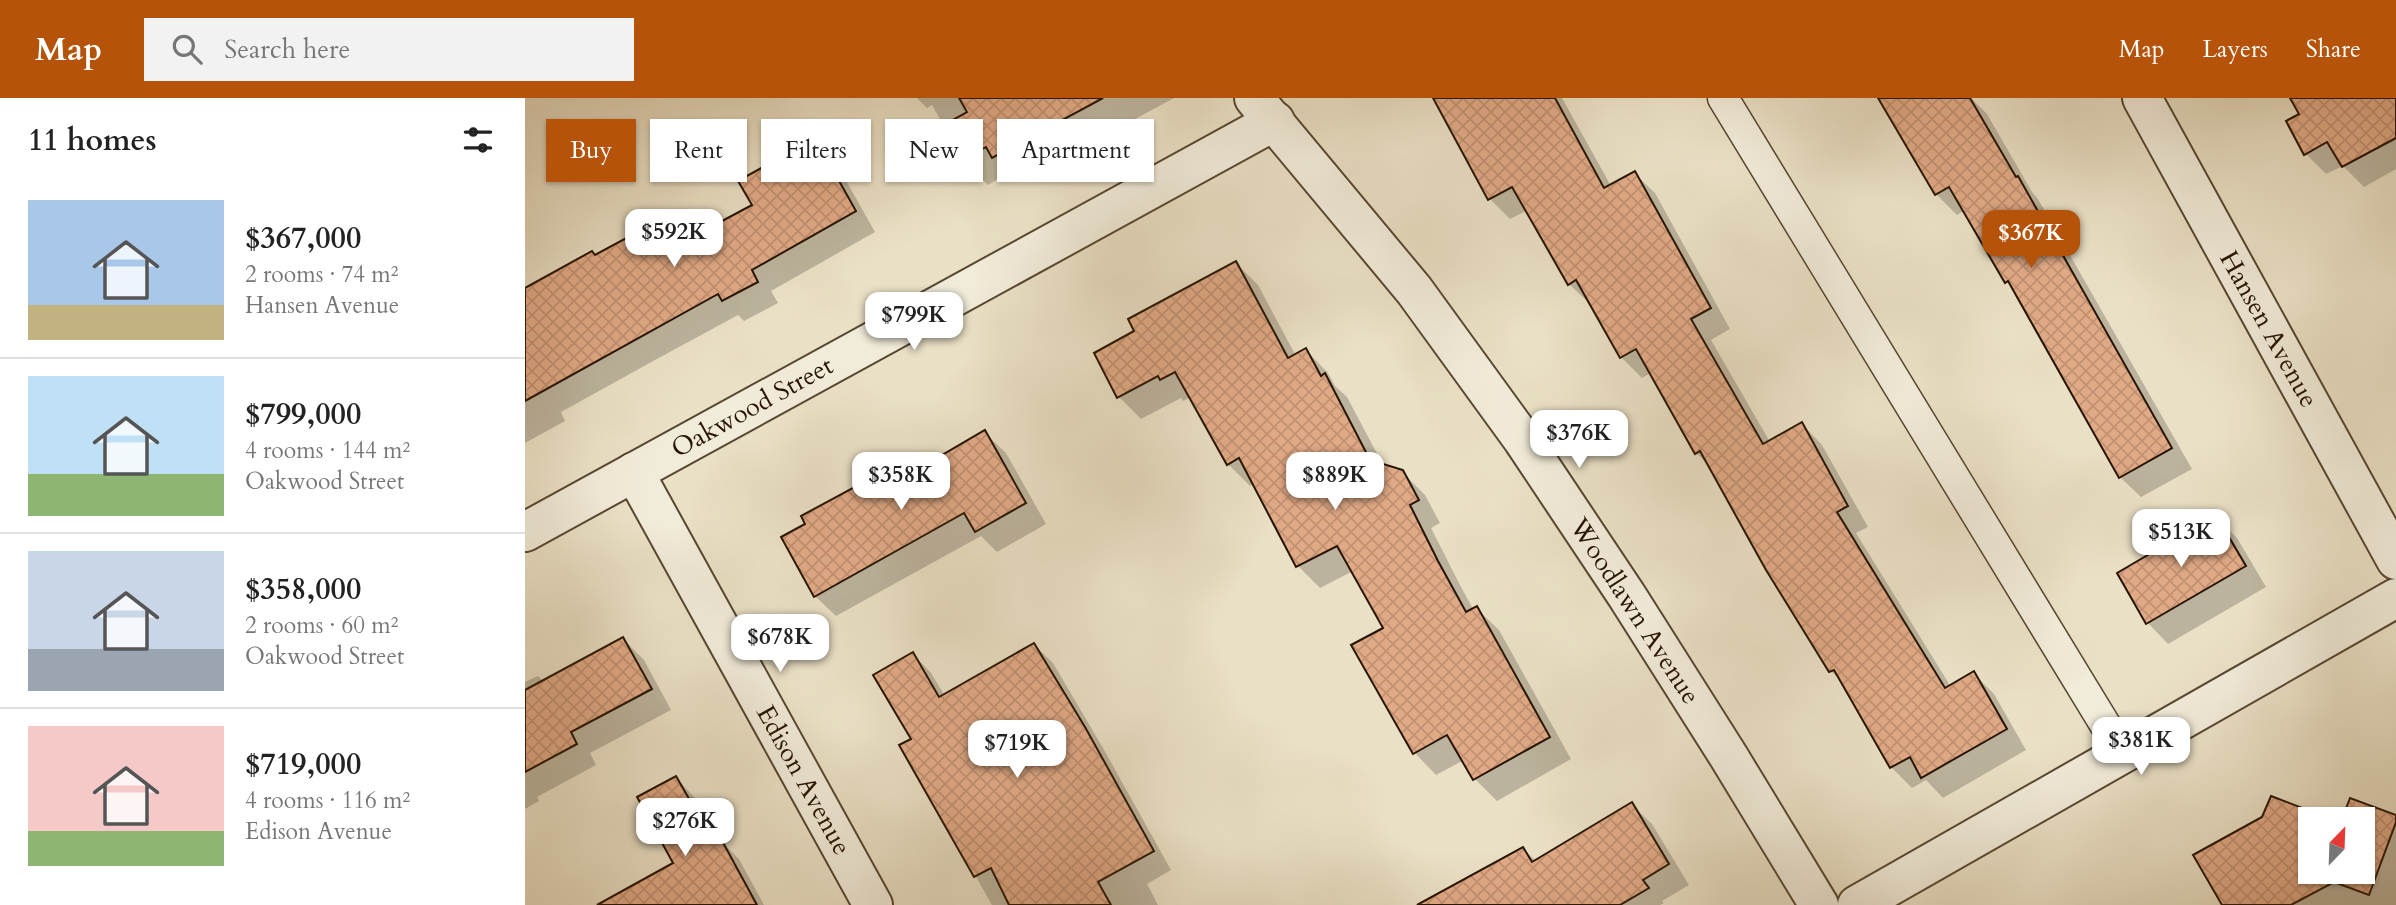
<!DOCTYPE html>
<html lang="en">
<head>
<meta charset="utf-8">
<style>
	body { margin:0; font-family:Cardo,serif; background:#f2f2f2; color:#222; height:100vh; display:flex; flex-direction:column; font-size:26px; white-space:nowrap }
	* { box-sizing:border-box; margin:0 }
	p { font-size:23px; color:#767676 }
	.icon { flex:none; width:38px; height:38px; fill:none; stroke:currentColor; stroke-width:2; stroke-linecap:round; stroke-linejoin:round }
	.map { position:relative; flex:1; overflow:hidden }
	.sheet { display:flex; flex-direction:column; background:#fff; width:525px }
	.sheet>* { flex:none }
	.hud { position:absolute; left:21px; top:21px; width:665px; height:63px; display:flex; gap:14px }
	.needle { width:46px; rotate:23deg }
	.controls { position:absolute; left:1773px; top:709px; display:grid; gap:14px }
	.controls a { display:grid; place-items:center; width:77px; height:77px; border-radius:0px; background:#fff; box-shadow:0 2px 5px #0004; font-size:35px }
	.price { position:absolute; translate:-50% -60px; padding:0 16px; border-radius:14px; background:#fff; color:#222; font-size:23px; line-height:46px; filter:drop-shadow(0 2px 4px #0008) }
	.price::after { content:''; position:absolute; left:50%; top:42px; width:21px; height:16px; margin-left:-10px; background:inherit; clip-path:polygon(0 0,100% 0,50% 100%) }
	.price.active { background:#b45309; color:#fff }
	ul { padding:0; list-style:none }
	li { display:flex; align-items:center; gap:21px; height:175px; padding:0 28px }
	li+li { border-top:2px solid #e0e0e0 }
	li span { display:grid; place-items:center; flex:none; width:196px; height:140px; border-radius:0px; color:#555 }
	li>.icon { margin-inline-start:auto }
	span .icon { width:84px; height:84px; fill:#fffc; stroke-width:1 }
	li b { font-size:30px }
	h2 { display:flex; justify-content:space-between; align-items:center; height:84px; padding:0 28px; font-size:30px }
	.tag { padding:0 24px; border-radius:0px; background:#fff; box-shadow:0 2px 5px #0004; font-size:24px; line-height:63px }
	.tag.active { background:#b45309; color:#fff }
	header { display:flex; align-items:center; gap:42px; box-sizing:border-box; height:98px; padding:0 35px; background:#b45309; color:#fff }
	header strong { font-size:33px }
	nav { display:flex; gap:38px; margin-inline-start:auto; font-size:24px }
	.search { width:490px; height:63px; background:#f2f2f2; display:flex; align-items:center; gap:18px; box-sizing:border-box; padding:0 24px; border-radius:0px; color:#767676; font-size:26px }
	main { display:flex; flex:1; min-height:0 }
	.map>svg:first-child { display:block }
</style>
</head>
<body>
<header>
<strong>Map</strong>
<div class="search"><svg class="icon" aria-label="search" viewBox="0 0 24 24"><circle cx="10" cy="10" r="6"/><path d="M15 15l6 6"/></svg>Search here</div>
<nav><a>Map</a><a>Layers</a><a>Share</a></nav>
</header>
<main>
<section class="sheet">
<h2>11 homes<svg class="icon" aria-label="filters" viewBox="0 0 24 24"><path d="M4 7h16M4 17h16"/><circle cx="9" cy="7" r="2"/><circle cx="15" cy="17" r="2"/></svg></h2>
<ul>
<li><span style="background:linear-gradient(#a9c7e8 75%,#c2b280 0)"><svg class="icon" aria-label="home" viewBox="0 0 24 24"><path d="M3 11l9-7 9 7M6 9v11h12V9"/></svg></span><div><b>$367,000</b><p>2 rooms · 74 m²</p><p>Hansen Avenue</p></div></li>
<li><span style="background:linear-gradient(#bfe0f5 70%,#8fb573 0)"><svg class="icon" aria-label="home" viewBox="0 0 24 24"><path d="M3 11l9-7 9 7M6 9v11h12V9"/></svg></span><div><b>$799,000</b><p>4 rooms · 144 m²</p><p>Oakwood Street</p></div></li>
<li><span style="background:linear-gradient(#c9d6e8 70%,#9aa5b1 0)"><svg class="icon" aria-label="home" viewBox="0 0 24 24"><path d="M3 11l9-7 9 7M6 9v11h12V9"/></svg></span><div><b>$358,000</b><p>2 rooms · 60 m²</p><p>Oakwood Street</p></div></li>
<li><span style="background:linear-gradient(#f6c9c9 75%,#8fb573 0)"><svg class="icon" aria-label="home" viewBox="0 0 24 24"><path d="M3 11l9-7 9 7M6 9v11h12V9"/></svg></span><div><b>$719,000</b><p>4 rooms · 116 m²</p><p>Edison Avenue</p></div></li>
</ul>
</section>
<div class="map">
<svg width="1871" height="807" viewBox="0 0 1871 807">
	<defs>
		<pattern id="building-cross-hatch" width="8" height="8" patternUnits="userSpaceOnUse" patternTransform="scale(1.75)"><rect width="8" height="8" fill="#e1aa86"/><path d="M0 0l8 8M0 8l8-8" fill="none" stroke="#c19172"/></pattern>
	</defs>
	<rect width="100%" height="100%" fill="#eae0c5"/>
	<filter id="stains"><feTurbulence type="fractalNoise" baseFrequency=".00286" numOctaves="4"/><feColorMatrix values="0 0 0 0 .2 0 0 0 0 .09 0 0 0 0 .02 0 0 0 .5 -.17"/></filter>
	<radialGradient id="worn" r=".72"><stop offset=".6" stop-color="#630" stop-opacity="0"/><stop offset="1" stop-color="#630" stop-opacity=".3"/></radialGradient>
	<g fill="#0003">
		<path d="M 392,0 L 649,0 L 494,84 L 484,74 L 463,87 L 438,62 L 407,7 L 402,10 Z"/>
		<path d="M 909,0 L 1037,0 L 1086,88 L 1109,75 L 1130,95 L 1205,231 L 1186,242 L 1245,344 L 1277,326 L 1297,347 L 1343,429 L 1331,435 L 1426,589 L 1449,576 L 1469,596 L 1501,652 L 1418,700 L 1401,682 L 1387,690 L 1366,669 L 1319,586 L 1306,573 L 1186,369 L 1171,355 L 1126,275 L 1117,280 L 1096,259 L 1065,206 L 1044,186 L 1003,112 L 985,121 L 965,101 Z"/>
		<path d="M 1355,0 L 1446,0 L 1462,16 L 1507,94 L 1513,101 L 1667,371 L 1616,399 L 1595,379 L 1491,193 L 1482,184 L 1440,112 L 1432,117 L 1411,96 Z"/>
		<path d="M 1767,0 L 1871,0 L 1871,71 L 1839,89 L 1818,68 L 1801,76 L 1781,56 L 1776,17 Z"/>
		<path d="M 290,42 L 310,63 L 350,134 L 246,193 L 253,205 L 219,223 L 213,217 L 130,262 L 36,314 L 40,323 L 0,345 L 0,192 L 70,159 L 142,120 L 164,143 L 229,108 Z"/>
		<path d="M 711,165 L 733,187 L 771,258 L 781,252 L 803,275 L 810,288 L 822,299 L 858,367 L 877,374 L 900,397 L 915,425 L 906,430 L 935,487 L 948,511 L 951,510 L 974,532 L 1046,661 L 972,703 L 950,681 L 939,662 L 911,677 L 889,654 L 860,530 L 828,473 L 795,490 L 773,468 L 729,386 L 725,388 L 703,366 L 666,299 L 658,303 L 656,300 L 616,321 L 594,299 Z"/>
		<path d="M 460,335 L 481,355 L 521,426 L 472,454 L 456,438 L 311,518 L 290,498 L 373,367 L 385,378 Z"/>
		<path d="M 1691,419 L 1712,440 L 1741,489 L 1643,546 L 1623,525 L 1594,475 Z"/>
		<path d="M 98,541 L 119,562 L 146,612 L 65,655 L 71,667 L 12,699 L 14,703 L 0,711 L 0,584 L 13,578 L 19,584 Z"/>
		<path d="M 509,547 L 528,565 L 578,650 L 646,772 L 622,786 L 633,807 L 467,807 L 377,648 L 388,642 L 388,556 L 406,575 L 420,598 Z"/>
		<path d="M 151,680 L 170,700 L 193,740 L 214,761 L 239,807 L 91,807 L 150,766 Z"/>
		<path d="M 1106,706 L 1127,726 L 1164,787 L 1137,803 L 1139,805 L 1135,807 L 897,807 L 998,751 L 1011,763 Z"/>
		<path d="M 1871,719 L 1871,807 L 1699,807 L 1739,720 L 1801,721 L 1785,721 L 1785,774 L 1838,774 L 1838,721 L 1819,721 Z"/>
	</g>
	<g fill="url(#building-cross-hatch)" stroke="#261400" stroke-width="2">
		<path d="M 434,0 L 578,0 L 467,60 L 461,49 L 436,63 L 417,28 L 442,14 Z"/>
		<path d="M 908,0 L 1030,0 L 1079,90 L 1110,73 L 1186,210 L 1166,221 L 1238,346 L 1277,324 L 1323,408 L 1312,414 L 1420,590 L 1449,573 L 1482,631 L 1396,680 L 1385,659 L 1365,670 L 1309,572 L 1304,574 L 1241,472 L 1175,353 L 1170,356 L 1111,251 L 1095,260 L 1051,182 L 1043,187 L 987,89 L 963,102 Z"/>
		<path d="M 1353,0 L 1445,0 L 1491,79 L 1493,78 L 1647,350 L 1594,380 L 1483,183 L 1480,185 L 1424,89 L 1410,97 Z"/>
		<path d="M 1765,0 L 1871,0 L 1871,40 L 1817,69 L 1802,44 L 1779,57 L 1761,23 L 1774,16 Z"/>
		<path d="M 290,40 L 331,113 L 227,172 L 233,184 L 197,203 L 193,196 L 0,303 L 0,190 L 67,153 L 70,157 L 142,118 L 156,145 L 227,107 L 213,83 Z"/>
		<path d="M 711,163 L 763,260 L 781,250 L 796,278 L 800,275 L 845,362 L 878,372 L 894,402 L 885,407 L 913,463 L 941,514 L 952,508 L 1025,639 L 948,682 L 922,637 L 888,656 L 826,547 L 858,530 L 812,448 L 771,469 L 714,360 L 702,367 L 650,274 L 635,282 L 633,278 L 592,300 L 569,255 L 609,233 L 603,221 Z"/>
		<path d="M 460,332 L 501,405 L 450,434 L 439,415 L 289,499 L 256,439 L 280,426 L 276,418 L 374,365 L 381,378 Z"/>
		<path d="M 1691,417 L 1721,468 L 1621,526 L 1592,475 Z"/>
		<path d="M 98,539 L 127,591 L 46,634 L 52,646 L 0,674 L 0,592 Z"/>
		<path d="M 509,545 L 560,629 L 629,753 L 573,784 L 586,807 L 484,807 L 466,770 L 449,779 L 374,647 L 386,641 L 348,577 L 388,554 L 414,599 Z"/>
		<path d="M 151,678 L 188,743 L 195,739 L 232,807 L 72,807 L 148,765 L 112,699 Z"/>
		<path d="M 1746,698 L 1806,721 L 1785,721 L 1785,774 L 1838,774 L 1838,721 L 1817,721 L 1825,700 L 1871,717 L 1871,724 L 1844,797 L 1809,784 L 1766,807 L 1697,807 L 1668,757 L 1737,719 Z"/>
		<path d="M 1107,704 L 1144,766 L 1118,782 L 1124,790 L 1095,807 L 892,807 L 998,749 L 1007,764 Z"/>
	</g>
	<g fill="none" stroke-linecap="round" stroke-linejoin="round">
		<defs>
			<path id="service" d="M 1198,0 L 1598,656"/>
			<g id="minor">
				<path d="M 729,0 L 889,192 L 998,342 L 1102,498 L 1204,659 L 1294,807"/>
				<path d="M 1617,0 L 1871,462"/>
				<path d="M 109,374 L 348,807"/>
				<path d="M 0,434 L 750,23"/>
				<path d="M 1332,807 L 1871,500"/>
			</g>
		</defs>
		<use href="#service" stroke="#574731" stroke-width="33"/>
		<use href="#minor" stroke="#574731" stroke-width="42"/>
		<use href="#service" stroke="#f1ebd9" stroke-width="30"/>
		<use href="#minor" stroke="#f1ebd9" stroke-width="38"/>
	</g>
	<g text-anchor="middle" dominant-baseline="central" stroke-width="5" stroke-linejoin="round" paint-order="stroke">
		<g font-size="26" fill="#261400" stroke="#f1ebd9">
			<text transform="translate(1744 231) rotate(61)">Hansen Avenue</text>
			<text transform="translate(227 309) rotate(-29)">Oakwood Street</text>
			<text transform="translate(1110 513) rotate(57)">Woodlawn Avenue</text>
			<text transform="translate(279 682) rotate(61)">Edison Avenue</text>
		</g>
	</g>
	<rect width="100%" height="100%" filter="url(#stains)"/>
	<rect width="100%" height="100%" fill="url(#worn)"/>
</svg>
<div class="controls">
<a><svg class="needle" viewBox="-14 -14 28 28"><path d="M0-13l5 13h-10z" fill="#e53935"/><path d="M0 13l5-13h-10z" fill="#767676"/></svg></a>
</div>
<b class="price" style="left:149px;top:171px">$592K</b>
<b class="price active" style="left:1506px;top:172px">$367K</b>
<b class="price" style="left:389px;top:254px">$799K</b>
<b class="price" style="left:1054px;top:372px">$376K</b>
<b class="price" style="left:376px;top:414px">$358K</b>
<b class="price" style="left:810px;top:414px">$889K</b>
<b class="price" style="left:1656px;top:471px">$513K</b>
<b class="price" style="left:255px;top:576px">$678K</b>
<b class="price" style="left:1616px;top:679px">$381K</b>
<b class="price" style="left:492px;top:682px">$719K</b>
<b class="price" style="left:160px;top:760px">$276K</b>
<div class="hud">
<a class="tag active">Buy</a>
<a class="tag">Rent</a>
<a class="tag">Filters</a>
<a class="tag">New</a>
<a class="tag">Apartment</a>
</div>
</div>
</main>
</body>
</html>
